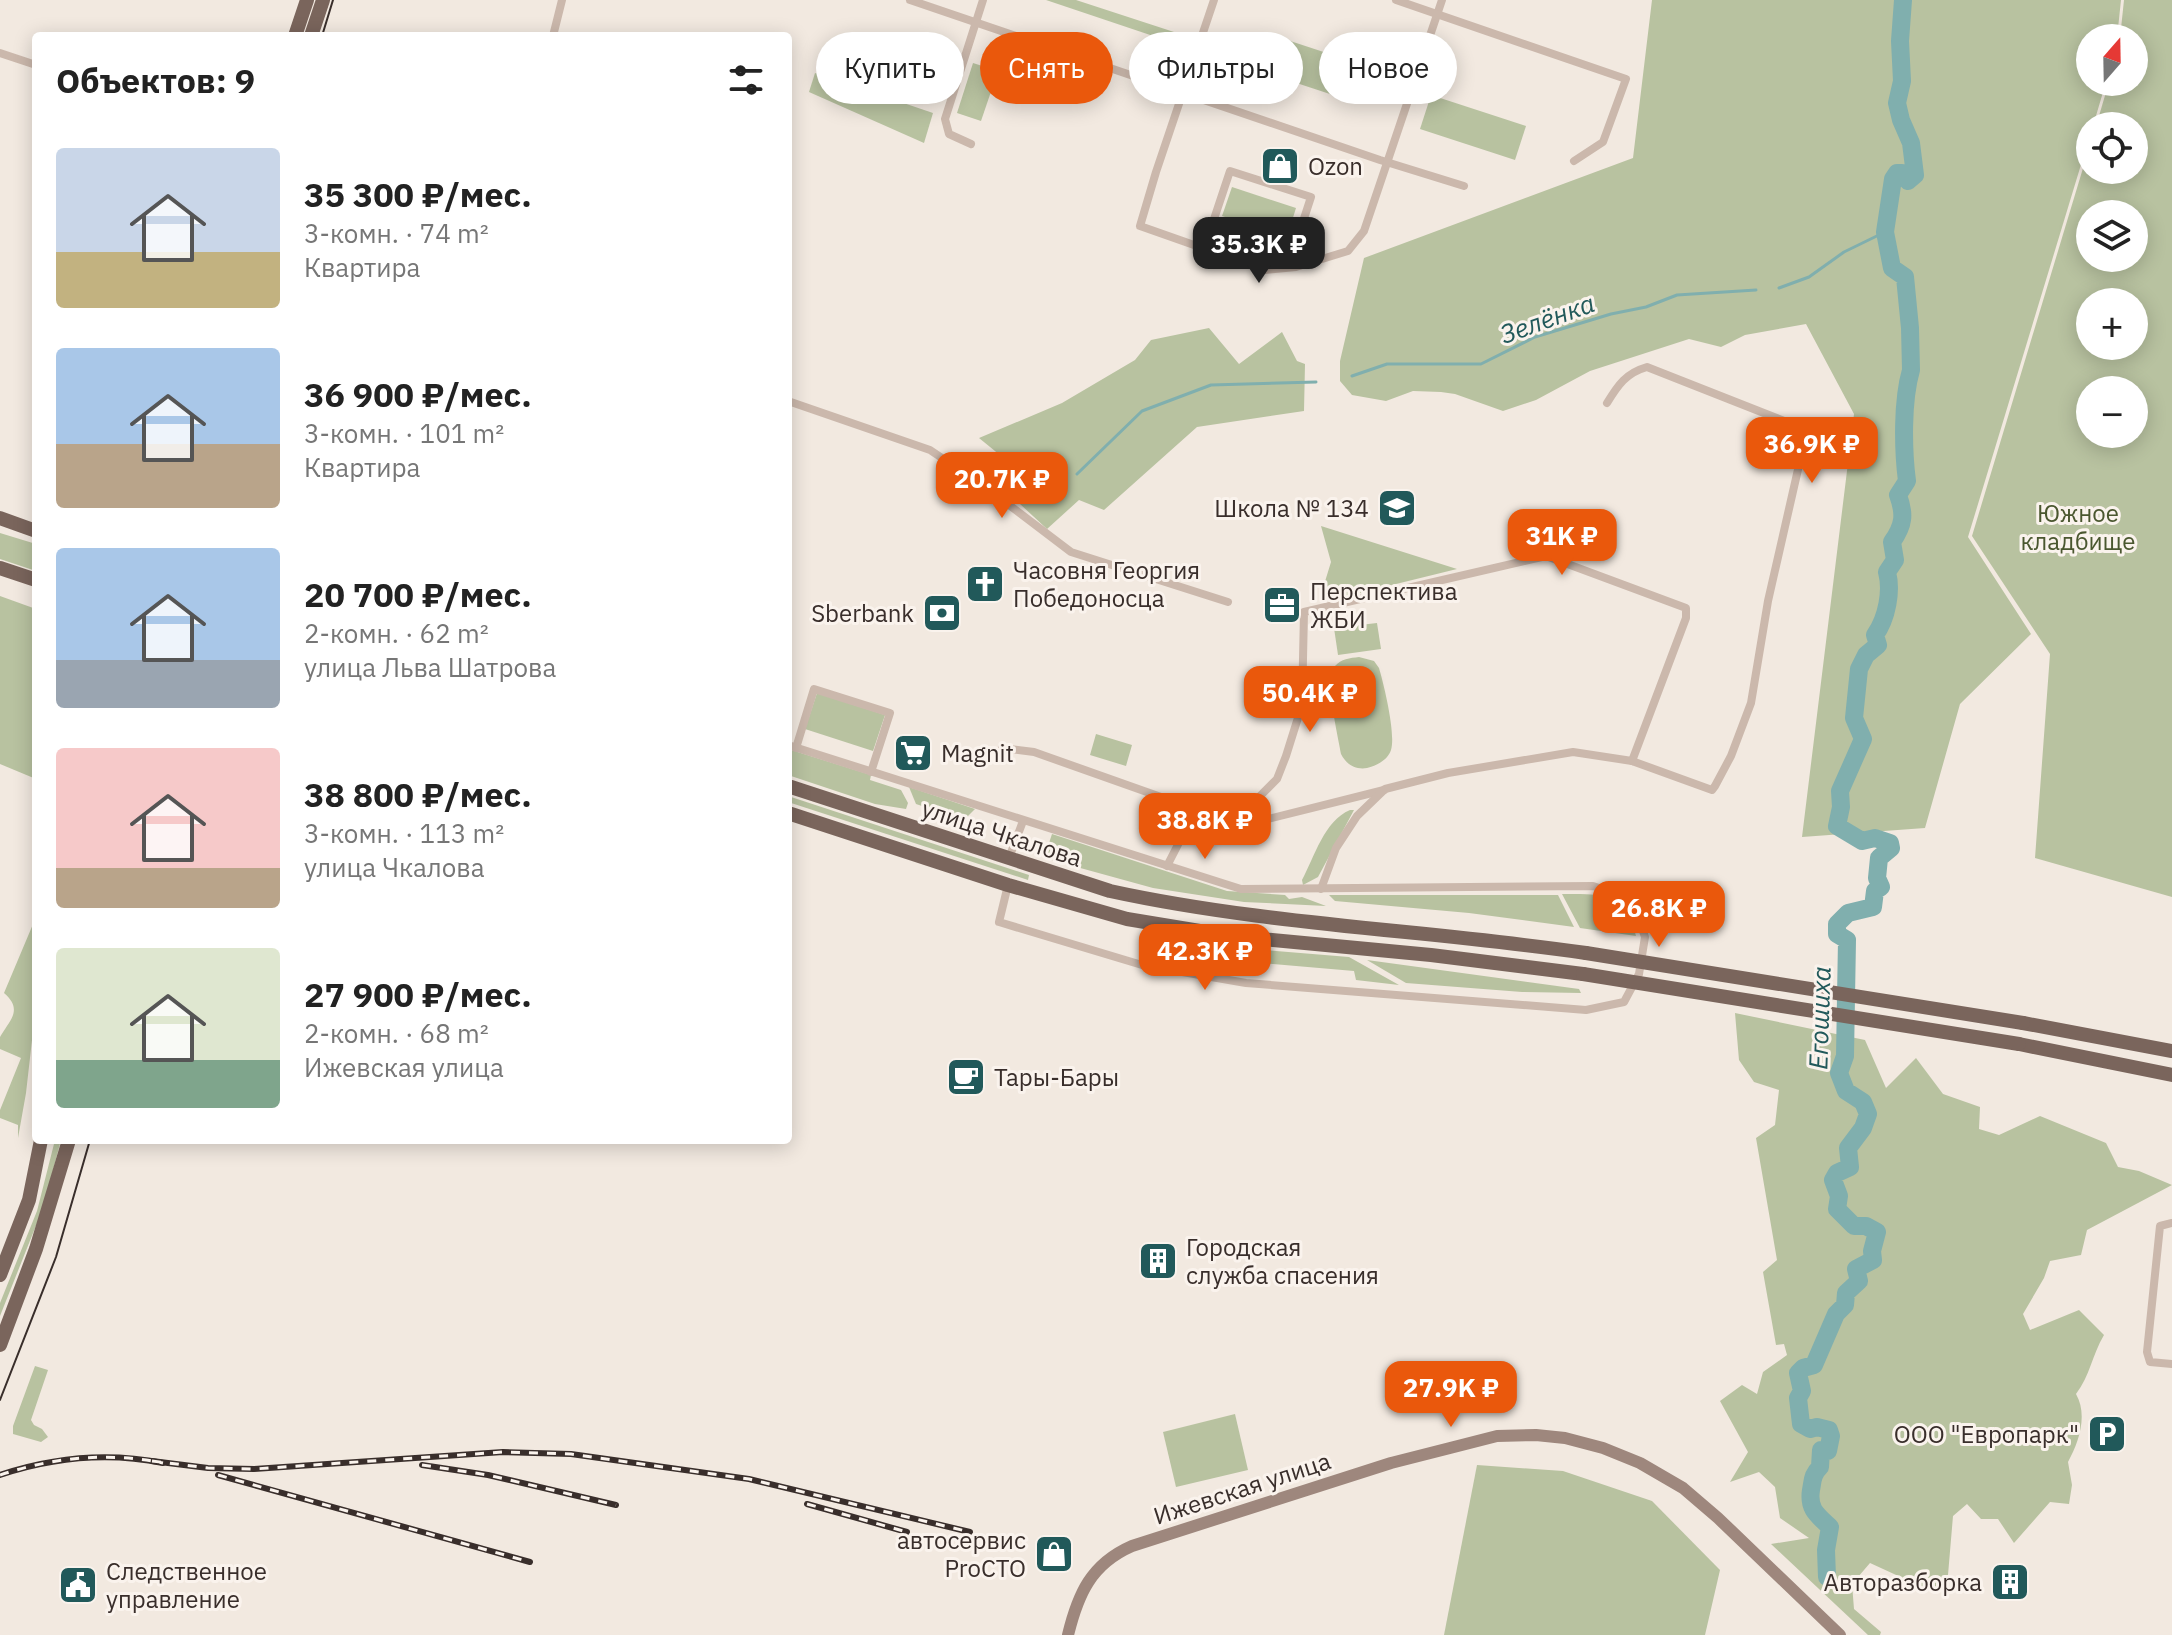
<!DOCTYPE html>
<html lang="ru">
<head>
<meta charset="utf-8">
<style>
	body { margin:0; font-family:"IBM Plex Sans",sans-serif; background:#f2f2f2; color:#222; height:100vh; display:flex; flex-direction:column; font-size:30px; white-space:nowrap }
	* { box-sizing:border-box; margin:0 }
	p { font-size:26px; color:#767676 }
	.icon { flex:none; width:44px; height:44px; fill:none; stroke:currentColor; stroke-width:2; stroke-linecap:round; stroke-linejoin:round }
	.map { position:relative; flex:1; overflow:hidden }
	.panel { position:absolute; left:32px; top:32px; width:760px; height:1112px; display:flex; flex-direction:column; background:#fff; border-radius:8px; box-shadow:0 4px 20px #0003 }
	.panel>* { flex:none }
	.top-card { position:absolute; left:816px; top:32px; width:760px; height:72px; display:flex; gap:16px }
	.needle { width:52px; rotate:20deg }
	.controls { position:absolute; left:2076px; top:24px; display:grid; gap:16px }
	.controls a { display:grid; place-items:center; width:72px; height:72px; border-radius:50%; background:#fff; box-shadow:0 4px 20px #0003; font-size:40px }
	.price { position:absolute; translate:-50% -68px; padding:0 18px; border-radius:16px; background:#ea580c; color:#fff; font-size:26px; line-height:52px; filter:drop-shadow(0 2px 4px #0008) }
	.price::after { content:''; position:absolute; left:50%; top:48px; width:24px; height:18px; margin-left:-12px; background:inherit; clip-path:polygon(0 0,100% 0,50% 100%) }
	.price.selected { background:#222; color:#fff }
	ul { padding:0; list-style:none }
	li { display:flex; align-items:center; gap:24px; height:200px; padding:0 24px }
	li span { display:grid; place-items:center; flex:none; width:224px; height:160px; border-radius:8px; color:#555 }
	li>.icon { margin-inline-start:auto }
	span .icon { width:96px; height:96px; fill:#fffc; stroke-width:1 }
	li b { font-size:34px }
	h2 { display:flex; justify-content:space-between; align-items:center; height:96px; padding:0 24px; font-size:34px }
	.chip { padding:0 28px; border-radius:36px; background:#fff; box-shadow:0 4px 20px #0003; font-size:28px; line-height:72px }
	.chip.selected { background:#ea580c; color:#fff }
	.map>svg:first-child { display:block }
</style>
</head>
<body>
<div class="map">
<svg width="2172" height="1635" viewBox="0 0 2172 1635">
	<rect width="100%" height="100%" fill="#f2e9e0"/>
	<g fill="#b8c2a0" fill-rule="evenodd">
		<path d="M 1046,0 L 1076,0 L 1174,32 L 1171,42 Z"/>
		<path d="M 1652,0 L 2121,0 L 2117,38 L 2090,38 L 2090,82 L 2106,82 L 2093,126 L 2090,126 L 2090,135 L 1968,537 L 2031,634 L 1960,704 L 1925,828 L 1802,837 L 1854,414 L 1806,324 L 1745,335 L 1721,347 L 1689,339 L 1590,371 L 1536,400 L 1503,411 L 1455,394 L 1441,392 L 1413,391 L 1386,401 L 1352,395 L 1340,381 L 1340,361 L 1364,258 L 1633,158 Z"/>
		<path d="M 2124,0 L 2172,0 L 2172,897 L 2035,858 L 2050,654 L 1972,536 L 2090,145 L 2090,170 L 2134,170 L 2134,126 L 2096,126 L 2109,82 L 2134,82 L 2134,38 L 2120,38 ZM 2090,214 L 2134,214 L 2134,258 L 2090,258 ZM 2090,302 L 2134,302 L 2134,346 L 2090,346 ZM 2090,390 L 2134,390 L 2134,434 L 2090,434 Z"/>
		<path d="M 1278,37 L 1351,61 L 1339,97 L 1266,73 Z"/>
		<path d="M 973,63 L 998,71 L 981,121 L 957,113 Z"/>
		<path d="M 815,73 L 933,113 L 924,143 L 809,92 Z"/>
		<path d="M 1431,95 L 1526,126 L 1515,160 L 1420,129 Z"/>
		<path d="M 1232,187 L 1296,208 L 1287,237 L 1222,216 Z"/>
		<path d="M 1209,328 L 1239,364 L 1282,332 L 1297,361 L 1305,364 L 1304,411 L 1197,427 L 1104,510 L 1079,500 L 1047,529 L 1020,504 L 1032,481 L 979,438 L 1062,403 L 1135,360 L 1151,340 Z"/>
		<path d="M 1321,526 L 1457,569 L 1331,600 L 1323,588 L 1331,562 Z"/>
		<path d="M 0,533 L 36,544 L 36,571 L 0,559 Z"/>
		<path d="M 0,596 L 36,609 L 36,779 L 0,764 Z"/>
		<path d="M 1377,623 L 1381,649 L 1338,655 L 1334,628 Z"/>
		<path d="M 1359,657 L 1374,661 L 1379,668 C 1384,685 1396,734 1391,750 C 1388,760 1376,766 1367,768 C 1355,770 1346,764 1341,754 C 1338,735 1324,680 1335,666 C 1341,659 1350,658 1359,657 Z"/>
		<path d="M 817,693 L 885,715 L 873,751 L 805,729 Z"/>
		<path d="M 1096,734 L 1132,745 L 1126,766 L 1090,755 Z"/>
		<path d="M 788,749 L 871,775 L 870,780 L 901,790 L 908,803 L 906,809 L 875,804 L 788,775 Z"/>
		<path d="M 909,787 L 975,809 L 964,820 L 916,804 Z"/>
		<path d="M 788,796 L 1029,875 L 1028,880 L 788,802 Z"/>
		<path d="M 1350,810 L 1354,810 L 1318,877 L 1303,885 L 1302,880 C 1315,856 1324,821 1350,810 Z"/>
		<path d="M 1052,834 L 1227,891 L 1285,895 L 1289,899 L 1302,897 L 1326,906 L 1244,902 L 1153,888 L 1044,858 Z"/>
		<path d="M 1562,894 C 1600,894 1626,891 1636,936 L 1580,928 Z"/>
		<path d="M 1329,895 L 1558,895 L 1574,927 L 1469,913 L 1335,901 Z"/>
		<path d="M 36,917 L 36,1005 L 26,1093 L 18,1138 L 18,1125 L 0,1118 L 0,1110 L 21,1058 L 0,1049 L 0,1037 C 9,1021 24,1010 4,993 Z"/>
		<path d="M 1205,945 L 1349,957 L 1399,985 L 1356,980 L 1354,971 L 1203,958 Z"/>
		<path d="M 1367,960 L 1579,989 L 1581,993 L 1522,992 L 1406,983 Z"/>
		<path d="M 1735,1013 L 1865,1040 L 1886,1088 L 1916,1058 L 1943,1094 L 1980,1107 L 1979,1129 L 1999,1135 L 2040,1116 L 2106,1143 L 2118,1167 L 2139,1171 L 2172,1185 L 2087,1230 L 2081,1255 L 2050,1261 L 2044,1278 L 2023,1314 L 2030,1330 L 2079,1310 L 2104,1335 C 2092,1355 2090,1376 2076,1394 C 2088,1415 2079,1442 2068,1462 L 2072,1485 L 2069,1504 L 2050,1502 L 2014,1543 L 1998,1519 L 1981,1519 L 1967,1504 L 1953,1516 L 1948,1575 L 1940,1591 L 1931,1591 L 1870,1563 L 1852,1584 L 1854,1609 L 1881,1632 L 1880,1635 L 1868,1635 L 1771,1544 L 1809,1538 L 1780,1518 L 1775,1487 L 1759,1472 L 1730,1482 L 1748,1452 L 1720,1401 L 1742,1385 L 1757,1394 L 1763,1372 L 1787,1355 L 1784,1344 L 1776,1345 L 1763,1272 L 1777,1260 L 1756,1138 L 1775,1125 L 1779,1090 L 1754,1082 L 1739,1060 Z"/>
		<path d="M 55,1140 L 61,1140 L 43,1208 L 0,1316 L 0,1303 L 37,1211 Z"/>
		<path d="M 35,1366 L 48,1370 L 31,1420 L 34,1425 L 42,1429 L 48,1437 L 41,1442 L 13,1434 L 13,1426 Z"/>
		<path d="M 1235,1414 L 1248,1470 L 1176,1487 L 1163,1432 Z"/>
		<path d="M 1477,1465 L 1563,1471 L 1652,1501 L 1720,1570 L 1705,1635 L 1444,1635 Z"/>
	</g>
	<g fill="none" stroke-linecap="round" stroke-linejoin="round">
		<g stroke="#80afae" stroke-width="3">
			<path d="M 1779,288 L 1809,277 L 1844,252 L 1885,232"/>
			<path d="M 1352,376 L 1387,364 L 1481,364 L 1535,337 L 1611,314 L 1646,307 L 1677,295 L 1756,290"/>
			<path d="M 1077,474 L 1142,411 L 1211,385 L 1316,382"/>
		</g>
		<path stroke="#80afae" stroke-width="18" d="M 1827,1577 L 1826,1550 L 1830,1527 C 1817,1515 1808,1509 1811,1490 C 1813,1480 1812,1475 1820,1467 L 1821,1450 L 1828,1451 L 1831,1436 L 1829,1430 L 1817,1427 L 1810,1429 L 1801,1424 L 1798,1398 L 1802,1391 L 1798,1373 L 1803,1368 L 1814,1365 L 1836,1314 L 1845,1305 L 1846,1293 L 1859,1281 L 1856,1269 L 1873,1260 L 1872,1251 L 1877,1232 L 1866,1226 L 1854,1226 L 1837,1209 L 1839,1196 L 1833,1180 L 1837,1173 L 1850,1167 L 1848,1148 L 1863,1128 L 1868,1114 L 1863,1102 L 1846,1091 L 1839,1073 L 1845,1056 L 1847,940 L 1837,934 L 1837,924 L 1848,913 L 1873,907 L 1875,891 L 1881,887 L 1877,878 L 1879,858 L 1891,848 L 1890,843 L 1875,838 L 1862,841 L 1837,826 L 1841,807 L 1840,791 L 1863,739 L 1854,718 L 1859,669 L 1866,655 L 1878,645 L 1875,635 C 1887,618 1892,591 1887,572 L 1895,560 L 1892,542 C 1904,525 1905,514 1898,495 L 1907,481 C 1903,450 1902,401 1911,370 L 1910,328 L 1905,277 L 1892,268 L 1885,232 L 1893,179 L 1897,173 L 1902,173 L 1908,181 L 1915,175 L 1911,143 L 1901,120 L 1897,103 L 1902,81 L 1900,41 L 1903,0"/>
		<g stroke="#cbb8ac" stroke-width="8">
			<path d="M 910,0 L 1380,160 L 1464,186"/>
			<path d="M 1214,0 L 1156,172 L 1140,226 L 1265,270 L 1296,267 L 1348,251 L 1364,231 L 1442,0"/>
			<path d="M 1396,0 L 1626,79 L 1603,142 L 1574,161"/>
			<path d="M 553,36 L 562,0"/>
			<path d="M 0,53 L 36,65"/>
			<path d="M 971,144 L 949,134 L 945,119 L 983,0"/>
			<path d="M 1204,249 L 1230,171 L 1311,197 L 1297,240 L 1288,246 L 1213,223"/>
			<path d="M 788,401 L 930,450 L 988,489 L 1071,552 L 1228,602"/>
			<path d="M 788,745 L 1241,889 L 1593,886 L 1627,897 L 1637,914 L 1645,937 L 1639,974 L 1624,1002 L 1586,1010 L 1246,983 L 1142,965 L 999,922 L 1008,885"/>
			<path d="M 796,748 L 814,689 L 890,713 L 871,772"/>
			<path d="M 1002,748 L 1034,752 L 1192,808 L 1260,821 L 1384,790"/>
			<path d="M 1232,817 L 1255,801 L 1277,779 L 1286,756 L 1302,705 L 1304,612 L 1546,556 L 1686,608 L 1686,618 L 1632,761"/>
			<path d="M 1009,858 L 1023,821"/>
			<path d="M 1167,866 L 1188,825 L 1192,808"/>
			<path d="M 1321,889 L 1336,848 L 1357,816 L 1385,789 L 1448,773 L 1573,752 L 1632,761 L 1712,790 L 1715,786 L 1731,756 L 1751,703 L 1768,601 L 1807,430 L 1647,367 C 1626,373 1618,385 1607,403"/>
			<path d="M 2172,1223 L 2160,1226 L 2147,1352 L 2150,1362 L 2172,1364"/>
		</g>
		<path stroke="#9e877d" stroke-width="12" d="M 1068,1635 C 1078,1594 1091,1564 1132,1546 L 1391,1463 L 1450,1448 L 1497,1436 L 1536,1435 L 1565,1438 L 1603,1448 L 1640,1463 L 1683,1488 L 1718,1518 L 1840,1635"/>
		<g stroke="#7a655c" stroke-width="14">
			<path d="M 295,36 L 307,0"/>
			<path d="M 311,36 L 323,0"/>
			<path d="M 0,518 L 36,531"/>
			<path d="M 0,568 L 36,580"/>
			<path d="M 788,786 L 1110,891 C 1266,925 1428,930 1586,953"/>
			<path d="M 788,813 L 1008,885 L 1127,919 L 1230,936 L 1431,955 L 1583,974"/>
			<path d="M 2023,1023 L 2172,1051"/>
			<path d="M 2019,1044 L 2172,1075"/>
			<path d="M 0,1275 L 29,1200 L 41,1140"/>
			<path d="M 0,1345 L 36,1249 L 69,1140"/>
		</g>
		<g stroke="#392e2b" stroke-width="2">
			<path d="M 322,36 L 333,0"/>
			<path d="M 0,1400 L 56,1257 L 90,1140"/>
		</g>
		<defs>
			<g id="rail">
				<path d="M 152,1461 L 208,1468 L 254,1469 L 503,1452 L 571,1454 L 749,1479 L 970,1532"/>
				<path d="M 422,1465 L 488,1475 L 616,1505"/>
				<path d="M 0,1475 C 54,1457 107,1452 163,1463"/>
				<path d="M 218,1475 L 530,1562"/>
				<path d="M 807,1504 L 907,1532"/>
			</g>
		</defs>
		<use href="#rail" stroke="#392e2b" stroke-width="6"/>
		<use href="#rail" stroke="#faf3ed" stroke-width="3" stroke-dasharray="9" stroke-linecap="butt"/>
		<g stroke="#7a655c" stroke-width="14">
			<path d="M 1586,953 L 2023,1023"/>
			<path d="M 1583,974 L 2019,1044"/>
		</g>
	</g>
	<defs>
		<symbol id="shop-square" viewBox="-11 -11 22 22"><rect x="-9" y="-9" width="18" height="18" rx="4" fill="#21595a" stroke="#faf3ed"/><path d="M-5-2.5h2.3a2.7 3.5 0 0 1 5.4 0H5L5.5 6h-11ZM-1.5-2.5h3a1.5 2.3 0 0 0-3 0Z" fill="#fff"/></symbol>
		<symbol id="school-square" viewBox="-11 -11 22 22"><rect x="-9" y="-9" width="18" height="18" rx="4" fill="#21595a" stroke="#faf3ed"/><path d="M0-5L7-2L0 1L-7-2ZM-4 1L0 2.5L4 1V4Q0 6-4 4Z" fill="#fff"/></symbol>
		<symbol id="church-square" viewBox="-11 -11 22 22"><rect x="-9" y="-9" width="18" height="18" rx="4" fill="#21595a" stroke="#faf3ed"/><path d="M-1.2-6h2.4v3.5h3.3v2.4h-3.3V6h-2.4V-.1h-3.3v-2.4h3.3Z" fill="#fff"/></symbol>
		<symbol id="office-square" viewBox="-11 -11 22 22"><rect x="-9" y="-9" width="18" height="18" rx="4" fill="#21595a" stroke="#faf3ed"/><path d="M-6-3h4V-5.5h4V-3h4V5H-6ZM-1-4.5V-3h2v-1.5ZM-6 0V1H6V0Z" fill="#fff"/></symbol>
		<symbol id="bank-square" viewBox="-11 -11 22 22"><rect x="-9" y="-9" width="18" height="18" rx="4" fill="#21595a" stroke="#faf3ed"/><path d="M-6-4H6V4H-6ZM0-2.3a2.3 2.3 0 1 0 0 4.6a2.3 2.3 0 1 0 0-4.6Z" fill="#fff"/></symbol>
		<symbol id="supermarket-square" viewBox="-11 -11 22 22"><rect x="-9" y="-9" width="18" height="18" rx="4" fill="#21595a" stroke="#faf3ed"/><path d="M-6-5.5h2.5l.6 2H6L4.5 2H-2.5L-4.4-4H-6ZM-1.5 3.2a1.3 1.3 0 1 0 .1 0ZM3 3.2a1.3 1.3 0 1 0 .1 0Z" fill="#fff"/></symbol>
		<symbol id="cafe-square" viewBox="-11 -11 22 22"><rect x="-9" y="-9" width="18" height="18" rx="4" fill="#21595a" stroke="#faf3ed"/><path d="M-5.5-4.5H6V0H3Q3 3.5 0 3.5H-2.5Q-5.5 3.5-5.5 0ZM3-3.2v2h1.7v-2ZM-6 4.5H4V6H-6Z" fill="#fff"/></symbol>
		<symbol id="building-square" viewBox="-11 -11 22 22"><rect x="-9" y="-9" width="18" height="18" rx="4" fill="#21595a" stroke="#faf3ed"/><path d="M-4-6H4V6H1V3H-1V6H-4ZM-2.5-4.3h1.7v1.8h-1.7ZM.8-4.3h1.7v1.8H.8ZM-2.5-1h1.7V.8h-1.7ZM.8-1h1.7V.8H.8Z" fill="#fff"/></symbol>
		<symbol id="parking-square" viewBox="-11 -11 22 22"><rect x="-9" y="-9" width="18" height="18" rx="4" fill="#21595a" stroke="#faf3ed"/><path d="M-3.5-5.5H1a3.5 3.5 0 0 1 0 7H-1V5.5H-3.5ZM-1-3.4V-.6H.8a1.4 1.4 0 0 0 0-2.8Z" fill="#fff"/></symbol>
		<symbol id="civic-square" viewBox="-11 -11 22 22"><rect x="-9" y="-9" width="18" height="18" rx="4" fill="#21595a" stroke="#faf3ed"/><path d="M-.6-6.5H3V-4.5H.6V-3L4-1V1h2V6H-6V1h2V-1L-.6-3ZM-1.2 2.5V6h2.4V2.5Z" fill="#fff"/></symbol>
	</defs>
	<g fill-rule="evenodd">
		<use href="#shop-square" x="1258" y="144" width="44" height="44"/>
		<use href="#school-square" x="1375" y="486" width="44" height="44"/>
		<use href="#church-square" x="963" y="562" width="44" height="44"/>
		<use href="#office-square" x="1260" y="583" width="44" height="44"/>
		<use href="#bank-square" x="920" y="591" width="44" height="44"/>
		<use href="#supermarket-square" x="891" y="731" width="44" height="44"/>
		<use href="#cafe-square" x="944" y="1055" width="44" height="44"/>
		<use href="#building-square" x="1136" y="1239" width="44" height="44"/>
		<use href="#parking-square" x="2085" y="1412" width="44" height="44"/>
		<use href="#shop-square" x="1032" y="1532" width="44" height="44"/>
		<use href="#building-square" x="1988" y="1560" width="44" height="44"/>
		<use href="#civic-square" x="56" y="1563" width="44" height="44"/>
	</g>
	<g text-anchor="middle" dominant-baseline="central" stroke-width="6" stroke-linejoin="round" paint-order="stroke">
		<g font-size="24" fill="#392e2b" stroke="#faf3ed" text-anchor="start">
			<text x="1308" y="166">Ozon</text>
			<text x="1369" y="508" text-anchor="end">Школа № 134</text>
			<text x="1013" y="570">Часовня Георгия<tspan x="1013" dy="28">Победоносца</tspan></text>
			<text x="1310" y="591">Перспектива<tspan x="1310" dy="28">ЖБИ</tspan></text>
			<text x="914" y="613" text-anchor="end">Sberbank</text>
			<text x="941" y="753">Magnit</text>
			<text x="994" y="1077">Тары-Бары</text>
			<text x="1186" y="1247">Городская<tspan x="1186" dy="28">служба спасения</tspan></text>
			<text x="2079" y="1434" text-anchor="end">ООО "Европарк"</text>
			<text x="1026" y="1540" text-anchor="end">автосервис<tspan x="1026" dy="28">ProСТО</tspan></text>
			<text x="106" y="1571">Следственное<tspan x="106" dy="28">управление</tspan></text>
			<text x="1982" y="1582" text-anchor="end">Авторазборка</text>
		</g>
		<g font-size="24" fill="#4a572f" stroke="#faf3ed">
			<text x="2078" y="513">Южное<tspan x="2078" dy="28">кладбище</tspan></text>
		</g>
		<g font-size="24" fill="#392e2b" stroke="#faf3ed">
			<text transform="translate(1002 833) rotate(18)">улица Чкалова</text>
			<text transform="translate(1242 1488) rotate(-18)">Ижевская улица</text>
		</g>
		<g font-size="26" font-style="italic" fill="#21595a" stroke="#faf3ed">
			<text transform="translate(1547 318) rotate(-20)">Зелёнка</text>
			<text transform="translate(1819 1018) rotate(-88)">Егошиха</text>
		</g>
	</g>
</svg>
<div class="controls">
<a><svg class="needle" viewBox="-14 -14 28 28"><path d="M0-13l5 13h-10z" fill="#e53935"/><path d="M0 13l5-13h-10z" fill="#767676"/></svg></a>
<a><svg class="icon" aria-label="locate" viewBox="0 0 24 24"><circle cx="12" cy="12" r="6"/><path d="M12 2v4M12 18v4M2 12h4M18 12h4"/></svg></a>
<a><svg class="icon" aria-label="layers" viewBox="0 0 24 24"><path d="M12 4l9 5-9 5-9-5zM3 14l9 5 9-5"/></svg></a>
<a>+</a>
<a>−</a>
</div>
<b class="price selected" style="left:1259px;top:285px">35.3K ₽</b>
<b class="price" style="left:1812px;top:485px">36.9K ₽</b>
<b class="price" style="left:1002px;top:520px">20.7K ₽</b>
<b class="price" style="left:1562px;top:577px">31K ₽</b>
<b class="price" style="left:1310px;top:734px">50.4K ₽</b>
<b class="price" style="left:1205px;top:861px">38.8K ₽</b>
<b class="price" style="left:1659px;top:949px">26.8K ₽</b>
<b class="price" style="left:1205px;top:992px">42.3K ₽</b>
<b class="price" style="left:1451px;top:1429px">27.9K ₽</b>
<div class="top-card">
<a class="chip">Купить</a>
<a class="chip selected">Снять</a>
<a class="chip">Фильтры</a>
<a class="chip">Новое</a>
</div>
<section class="panel">
<h2>Объектов: 9<svg class="icon" aria-label="filters" viewBox="0 0 24 24"><path d="M4 7h16M4 17h16"/><circle cx="9" cy="7" r="2"/><circle cx="15" cy="17" r="2"/></svg></h2>
<ul>
<li><span style="background:linear-gradient(#c9d6e8 65%,#c2b280 0)"><svg class="icon" aria-label="home" viewBox="0 0 24 24"><path d="M3 11l9-7 9 7M6 9v11h12V9"/></svg></span><div><b>35 300 ₽/мес.</b><p>3-комн. · 74 m²</p><p>Квартира</p></div></li>
<li><span style="background:linear-gradient(#a9c7e8 60%,#b9a48a 0)"><svg class="icon" aria-label="home" viewBox="0 0 24 24"><path d="M3 11l9-7 9 7M6 9v11h12V9"/></svg></span><div><b>36 900 ₽/мес.</b><p>3-комн. · 101 m²</p><p>Квартира</p></div></li>
<li><span style="background:linear-gradient(#a9c7e8 70%,#9aa5b1 0)"><svg class="icon" aria-label="home" viewBox="0 0 24 24"><path d="M3 11l9-7 9 7M6 9v11h12V9"/></svg></span><div><b>20 700 ₽/мес.</b><p>2-комн. · 62 m²</p><p>улица Льва Шатрова</p></div></li>
<li><span style="background:linear-gradient(#f6c9c9 75%,#b9a48a 0)"><svg class="icon" aria-label="home" viewBox="0 0 24 24"><path d="M3 11l9-7 9 7M6 9v11h12V9"/></svg></span><div><b>38 800 ₽/мес.</b><p>3-комн. · 113 m²</p><p>улица Чкалова</p></div></li>
<li><span style="background:linear-gradient(#dfe7d0 70%,#7fa58c 0)"><svg class="icon" aria-label="home" viewBox="0 0 24 24"><path d="M3 11l9-7 9 7M6 9v11h12V9"/></svg></span><div><b>27 900 ₽/мес.</b><p>2-комн. · 68 m²</p><p>Ижевская улица</p></div></li>
</ul>
</section>
</div>
</body>
</html>
